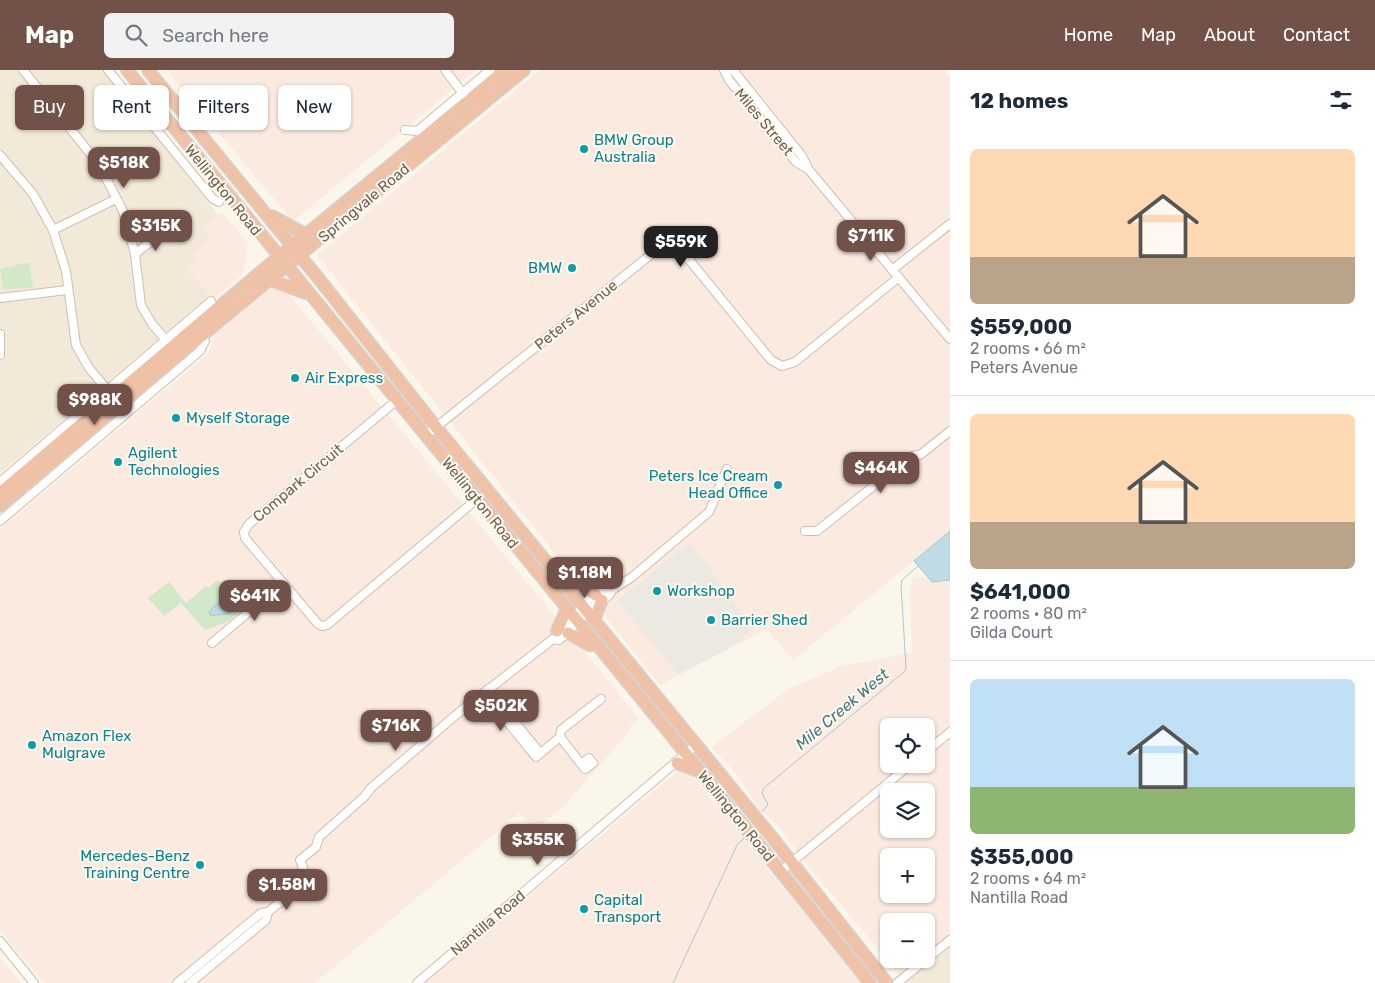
<!DOCTYPE html>
<html lang="en">
<head>
<meta charset="utf-8">
<style>
	body { margin:0; font-family:Rubik,sans-serif; background:#f2f2f3; color:#1f2937; height:100vh; display:flex; flex-direction:column; font-size:19px; white-space:nowrap }
	* { box-sizing:border-box; margin:0 }
	p { font-size:16px; color:#747a83 }
	.icon { flex:none; width:28px; height:28px; fill:none; stroke:currentColor; stroke-width:2; stroke-linecap:round; stroke-linejoin:round }
	.map { position:relative; flex:1; overflow:hidden }
	.drawer { display:flex; flex-direction:column; background:#fff; width:425px }
	.drawer>* { flex:none }
	.banner { position:absolute; left:15px; top:15px; width:475px; height:45px; display:flex; gap:10px }
	.controls { position:absolute; left:880px; top:648px; display:grid; gap:10px }
	.controls a { display:grid; place-items:center; width:55px; height:55px; border-radius:8px; background:#fff; box-shadow:0 1px 4px #0004; font-size:25px }
	.price { position:absolute; translate:-50% -42px; padding:0 11px; border-radius:10px; background:#725248; color:#fff; font-size:16px; line-height:32px; filter:drop-shadow(0 1px 2px #0008) }
	.price::after { content:''; position:absolute; left:50%; top:30px; width:15px; height:11px; margin-left:-8px; background:inherit; clip-path:polygon(0 0,100% 0,50% 100%) }
	.price.current { background:#222; color:#fff }
	ul { padding:0; list-style:none }
	li { display:grid; align-content:center; gap:10px; height:265px; padding:0 20px }
	li+li { border-top:1px solid #e0e1e3 }
	li span { display:grid; place-items:center; height:155px; border-radius:8px; color:#555 }
	li>.icon { margin-inline-start:auto }
	span .icon { width:90px; height:90px; fill:#fffc; stroke-width:1 }
	li b { font-size:21px }
	h2 { display:flex; justify-content:space-between; align-items:center; height:60px; padding:0 20px; font-size:21px }
	.chip { padding:0 18px; border-radius:8px; background:#fff; box-shadow:0 1px 4px #0004; font-size:18px; line-height:45px }
	.chip.current { background:#725248; color:#fff }
	header { display:flex; align-items:center; gap:30px; box-sizing:border-box; height:70px; padding:0 25px; background:#725248; color:#fff }
	header strong { font-size:24px }
	nav { display:flex; gap:28px; margin-inline-start:auto; font-size:18px }
	.search { width:350px; height:45px; background:#f2f2f3; display:flex; align-items:center; gap:12px; box-sizing:border-box; padding:0 18px; border-radius:8px; color:#747a83; font-size:19px }
	main { display:flex; flex:1; min-height:0 }
	.map>svg:first-child { display:block }
</style>
</head>
<body>
<header>
<strong>Map</strong>
<div class="search"><svg class="icon" aria-label="search" viewBox="0 0 24 24"><circle cx="10" cy="10" r="6"/><path d="M15 15l6 6"/></svg>Search here</div>
<nav><a>Home</a><a>Map</a><a>About</a><a>Contact</a></nav>
</header>
<main>
<div class="map">
<svg width="950" height="913" viewBox="0 0 950 913">
	<rect width="100%" height="100%" fill="#fbf6ea"/>
	<g fill="#f2e9d9">
		<path d="M 0,0 L 104,0 L 218,145 L 202,159 L 211,169 L 192,184 L 197,190 L 187,198 L 210,225 L 0,404 Z"/>
		<path d="M 950,863 L 950,913 L 907,913 L 900,904 L 918,889 L 926,889 L 926,882 Z"/>
	</g>
	<g fill="#faeadf" fill-rule="evenodd">
		<path d="M 166,0 L 476,0 L 293,151 Z"/>
		<path d="M 540,0 L 944,0 L 950,7 L 950,461 L 793,590 L 767,559 L 660,615 L 317,185 Z"/>
		<path d="M 222,142 L 248,173 L 243,204 L 214,229 L 187,198 L 197,190 L 192,184 L 210,169 L 202,159 Z"/>
		<path d="M 272,218 L 287,222 L 639,648 L 631,655 L 629,662 L 562,738 L 534,760 L 519,743 L 315,913 L 44,913 L 0,860 L 0,459 L 208,284 L 215,264 Z"/>
		<path d="M 924,506 L 932,512 L 950,510 L 950,863 L 926,882 L 926,851 L 889,851 L 889,889 L 918,889 L 899,904 L 809,797 L 779,756 L 759,739 L 736,703 L 711,677 L 789,619 L 825,603 L 842,596 L 912,583 L 910,518 L 913,508 ZM 889,656 L 926,656 L 926,694 L 889,694 ZM 889,721 L 926,721 L 926,759 L 889,759 ZM 889,786 L 926,786 L 926,824 L 889,824 Z"/>
		<path d="M 684,696 L 861,913 L 424,913 Z"/>
		<path d="M 0,888 L 21,913 L 0,913 Z"/>
	</g>
	<path fill="#ece8e2" d="M 690,473 L 753,558 L 731,577 L 678,604 L 617,531 Z"/>
	<g fill="#d3e7c9">
		<path d="M 29,192 L 33,218 L 3,219 L 0,199 Z"/>
		<path d="M 218,510 L 241,540 L 227,552 L 205,560 L 181,533 L 164,546 L 148,528 L 169,512 L 186,533 L 206,516 L 208,518 Z"/>
	</g>
	<g fill="#c0dbe3" stroke="#a7c9d4">
		<path d="M 950,461 L 950,510 L 932,512 L 914,491 Z"/>
		<path d="M 221,532 L 226,532 L 232,536 L 231,543 L 211,546 L 209,543 L 214,536 Z"/>
	</g>
	<g fill="none" stroke-linecap="round" stroke-linejoin="round">
		<g stroke="#a7c9d4" stroke-width="1">
			<path d="M 762,742 L 768,735 L 762,723 L 764,718 L 904,602 L 906,598 L 901,514 L 902,510 L 918,496"/>
			<path d="M 673,913 L 737,775 L 745,767"/>
		</g>
		<defs>
			<g id="minor">
				<path d="M 23,0 L 97,92 L 108,112 L 123,141 L 135,184 L 141,235 L 152,254 L 166,270"/>
				<path d="M 108,0 L 213,129 L 219,132"/>
				<path d="M 445,0 L 465,26"/>
				<path d="M 724,0 L 729,10 L 796,92 L 808,99"/>
				<path d="M 733,0 L 802,86 L 809,100 L 950,269"/>
				<path d="M 405,60 L 417,61 L 490,0"/>
				<path d="M 0,85 L 33,124 L 53,160 L 66,201 L 76,275 L 89,298 L 116,330"/>
				<path d="M 53,160 L 116,129"/>
				<path d="M 135,184 L 160,164 L 168,163"/>
				<path d="M 892,200 L 950,154"/>
				<path d="M 0,228 L 67,220"/>
				<path d="M 0,264 L 0,285"/>
				<path d="M 396,331 L 248,455 L 244,462 L 245,468 L 318,554 L 322,556 L 327,555 L 477,429"/>
				<path d="M 425,366 L 659,178 L 670,175 L 682,181 L 771,290 L 782,296 L 795,292 L 899,207"/>
				<path d="M 0,412 L 211,231"/>
				<path d="M 0,451 L 200,281 L 205,271 L 201,262"/>
				<path d="M 805,461 L 817,461 L 900,395 L 912,386 L 920,385 L 950,361"/>
				<path d="M 559,560 L 576,545 L 588,530 L 605,519 L 612,520 L 632,507 L 709,442 L 727,399"/>
				<path d="M 212,573 L 283,513"/>
				<path d="M 488,619 L 540,683"/>
				<path d="M 484,623 L 536,687 L 560,667 L 561,660 L 601,629"/>
				<path d="M 560,667 L 585,699 L 593,693 L 589,688 L 581,694"/>
				<path d="M 926,682 L 950,662"/>
				<path d="M 781,801 L 911,694"/>
				<path d="M 0,871 L 34,913"/>
				<path d="M 177,913 L 261,843 L 268,842 L 291,823 L 290,814 L 300,805 L 303,797 L 300,790 L 316,777 L 319,767 L 364,727 L 371,718 L 457,644 L 553,569 L 559,570 C 571,560 580,549 591,538 C 599,531 609,529 612,520"/>
				<path d="M 190,913 L 266,850 L 268,842"/>
				<path d="M 417,913 L 696,675"/>
				<path d="M 897,913 L 950,870"/>
			</g>
			<g id="highway">
				<path d="M 127,0 L 666,659 L 870,913"/>
				<path d="M 148,0 L 319,209 L 436,357 L 771,766 L 887,913"/>
				<path d="M 272,146 L 305,164"/>
				<path d="M 271,210 L 305,223"/>
				<path d="M 0,423 L 258,204 L 506,0"/>
				<path d="M 0,436 L 199,268 L 524,0"/>
				<path d="M 560,509 L 567,507 L 596,525"/>
				<path d="M 594,550 L 602,530"/>
				<path d="M 557,561 L 567,538"/>
				<path d="M 568,563 L 589,575 L 597,575"/>
				<path d="M 677,693 L 698,701"/>
			</g>
		</defs>
		<use href="#minor" stroke="#ccbfb1" stroke-width="10"/>
		<use href="#highway" stroke="#d8d2ce" stroke-width="14"/>
		<use href="#minor" stroke="#fff" stroke-width="8"/>
		<use href="#highway" stroke="#efc1a7" stroke-width="11"/>
	</g>
	<g fill="#0f9aa8" stroke="#fdfaf0" stroke-width="2">
		<circle cx="584" cy="79" r="5"/>
		<circle cx="572" cy="198" r="5"/>
		<circle cx="295" cy="308" r="5"/>
		<circle cx="176" cy="348" r="5"/>
		<circle cx="118" cy="392" r="5"/>
		<circle cx="778" cy="415" r="5"/>
		<circle cx="657" cy="521" r="5"/>
		<circle cx="711" cy="550" r="5"/>
		<circle cx="32" cy="675" r="5"/>
		<circle cx="200" cy="795" r="5"/>
		<circle cx="584" cy="839" r="5"/>
	</g>
	<g text-anchor="middle" dominant-baseline="central" stroke-width="4" stroke-linejoin="round" paint-order="stroke">
		<g font-size="15" fill="#73604f" stroke="#fdfaf0">
			<text transform="translate(764 52) rotate(50)">Miles Street</text>
			<text transform="translate(223 120) rotate(51)">Wellington Road</text>
			<text transform="translate(364 133) rotate(-40)">Springvale Road</text>
			<text transform="translate(576 245) rotate(-39)">Peters Avenue</text>
			<text transform="translate(298 413) rotate(-40)">Compark Circuit</text>
			<text transform="translate(480 433) rotate(51)">Wellington Road</text>
			<text transform="translate(736 746) rotate(51)">Wellington Road</text>
			<text transform="translate(488 853) rotate(-40)">Nantilla Road</text>
		</g>
		<g font-size="15" fill="#0d838f" stroke="#fdfaf0" text-anchor="start">
			<text x="594" y="70">BMW Group<tspan x="594" dy="17">Australia</tspan></text>
			<text x="562" y="198" text-anchor="end">BMW</text>
			<text x="305" y="308">Air Express</text>
			<text x="186" y="348">Myself Storage</text>
			<text x="128" y="383">Agilent<tspan x="128" dy="17">Technologies</tspan></text>
			<text x="768" y="406" text-anchor="end">Peters Ice Cream<tspan x="768" dy="17">Head Office</tspan></text>
			<text x="667" y="521">Workshop</text>
			<text x="721" y="550">Barrier Shed</text>
			<text x="42" y="666">Amazon Flex<tspan x="42" dy="17">Mulgrave</tspan></text>
			<text x="190" y="786" text-anchor="end">Mercedes-Benz<tspan x="190" dy="17">Training Centre</tspan></text>
			<text x="594" y="830">Capital<tspan x="594" dy="17">Transport</tspan></text>
		</g>
		<g font-size="16" font-style="italic" fill="#4b7584" stroke="#fdfaf0">
			<text transform="translate(842 639) rotate(-40)">Mile Creek West</text>
		</g>
	</g>
</svg>
<div class="controls">
<a><svg class="icon" aria-label="locate" viewBox="0 0 24 24"><circle cx="12" cy="12" r="6"/><path d="M12 2v4M12 18v4M2 12h4M18 12h4"/></svg></a>
<a><svg class="icon" aria-label="layers" viewBox="0 0 24 24"><path d="M12 4l9 5-9 5-9-5zM3 14l9 5 9-5"/></svg></a>
<a>+</a>
<a>−</a>
</div>
<b class="price" style="left:124px;top:119px">$518K</b>
<b class="price" style="left:156px;top:182px">$315K</b>
<b class="price" style="left:871px;top:192px">$711K</b>
<b class="price current" style="left:681px;top:198px">$559K</b>
<b class="price" style="left:95px;top:356px">$988K</b>
<b class="price" style="left:881px;top:424px">$464K</b>
<b class="price" style="left:585px;top:529px">$1.18M</b>
<b class="price" style="left:255px;top:552px">$641K</b>
<b class="price" style="left:501px;top:662px">$502K</b>
<b class="price" style="left:396px;top:682px">$716K</b>
<b class="price" style="left:538px;top:796px">$355K</b>
<b class="price" style="left:287px;top:841px">$1.58M</b>
<div class="banner">
<a class="chip current">Buy</a>
<a class="chip">Rent</a>
<a class="chip">Filters</a>
<a class="chip">New</a>
</div>
</div>
<section class="drawer">
<h2>12 homes<svg class="icon" aria-label="filters" viewBox="0 0 24 24"><path d="M4 7h16M4 17h16"/><circle cx="9" cy="7" r="2"/><circle cx="15" cy="17" r="2"/></svg></h2>
<ul>
<li><span style="background:linear-gradient(#ffd9b3 70%,#b9a48a 0)"><svg class="icon" aria-label="home" viewBox="0 0 24 24"><path d="M3 11l9-7 9 7M6 9v11h12V9"/></svg></span><div><b>$559,000</b><p>2 rooms · 66 m²</p><p>Peters Avenue</p></div></li>
<li><span style="background:linear-gradient(#ffd9b3 70%,#b9a48a 0)"><svg class="icon" aria-label="home" viewBox="0 0 24 24"><path d="M3 11l9-7 9 7M6 9v11h12V9"/></svg></span><div><b>$641,000</b><p>2 rooms · 80 m²</p><p>Gilda Court</p></div></li>
<li><span style="background:linear-gradient(#bfe0f5 70%,#8fb573 0)"><svg class="icon" aria-label="home" viewBox="0 0 24 24"><path d="M3 11l9-7 9 7M6 9v11h12V9"/></svg></span><div><b>$355,000</b><p>2 rooms · 64 m²</p><p>Nantilla Road</p></div></li>
</ul>
</section>
</main>
</body>
</html>
